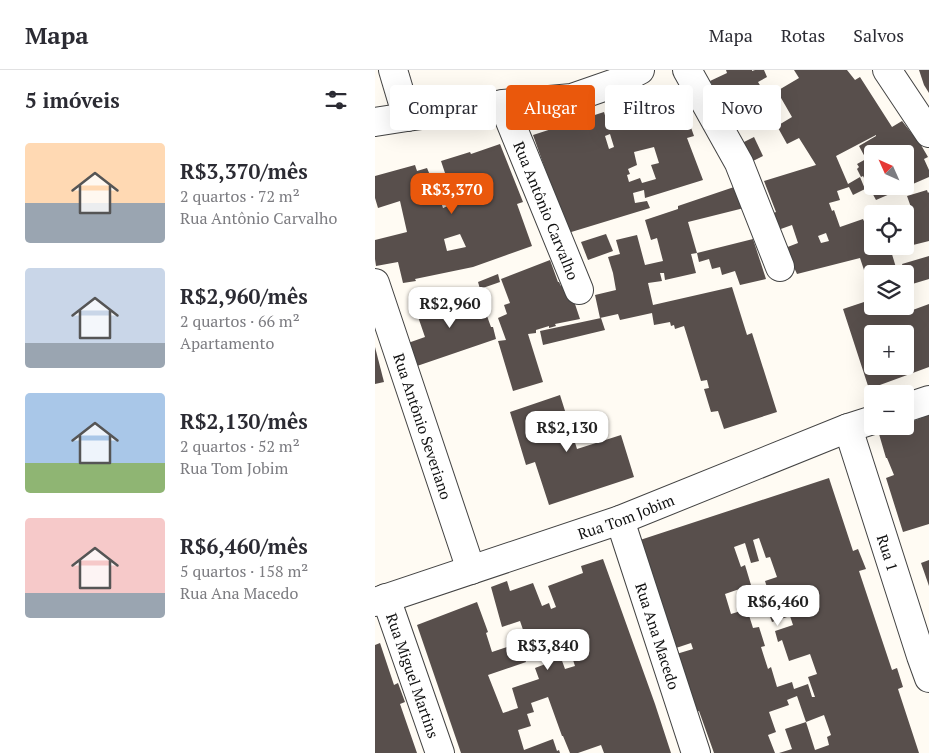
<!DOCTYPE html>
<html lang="pt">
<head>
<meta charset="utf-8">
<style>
	body { margin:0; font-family:"PT Serif",serif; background:#f7f7f7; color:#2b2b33; height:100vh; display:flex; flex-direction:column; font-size:19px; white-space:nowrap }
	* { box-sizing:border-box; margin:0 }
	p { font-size:16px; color:#7c7c81 }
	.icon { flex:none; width:28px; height:28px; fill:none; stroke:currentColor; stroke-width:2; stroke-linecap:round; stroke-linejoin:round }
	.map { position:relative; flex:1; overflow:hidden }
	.side { display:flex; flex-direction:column; background:#fff; width:375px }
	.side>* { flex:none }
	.top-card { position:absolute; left:15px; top:15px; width:464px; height:45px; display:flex; gap:10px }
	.needle { width:32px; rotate:315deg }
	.fabs { position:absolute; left:489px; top:75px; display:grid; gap:10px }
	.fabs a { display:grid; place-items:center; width:50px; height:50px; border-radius:5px; background:#fff; box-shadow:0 5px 20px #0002; font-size:25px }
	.price { position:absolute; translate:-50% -42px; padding:0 11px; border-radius:10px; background:#fff; color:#222; font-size:16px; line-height:32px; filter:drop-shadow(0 1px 2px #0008) }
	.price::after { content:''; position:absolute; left:50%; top:30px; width:15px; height:11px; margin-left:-8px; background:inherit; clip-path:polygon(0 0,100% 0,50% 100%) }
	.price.on { background:#ea580c; color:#fff }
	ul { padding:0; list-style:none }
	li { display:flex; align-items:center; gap:15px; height:125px; padding:0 25px }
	li span { display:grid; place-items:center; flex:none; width:140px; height:100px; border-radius:5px; color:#555 }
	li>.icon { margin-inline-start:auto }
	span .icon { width:60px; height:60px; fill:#fffc; stroke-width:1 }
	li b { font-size:21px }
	h2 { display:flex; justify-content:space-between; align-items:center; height:60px; padding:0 25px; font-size:21px }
	.pill { padding:0 18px; border-radius:5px; background:#fff; box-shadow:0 5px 20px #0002; font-size:18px; line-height:45px }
	.pill.on { background:#ea580c; color:#fff }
	header { display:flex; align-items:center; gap:30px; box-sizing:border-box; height:70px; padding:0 25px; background:#fff; border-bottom:1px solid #e1e1e2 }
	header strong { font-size:24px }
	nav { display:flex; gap:28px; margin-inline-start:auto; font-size:18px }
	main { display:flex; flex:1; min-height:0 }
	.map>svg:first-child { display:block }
</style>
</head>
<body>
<header>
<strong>Mapa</strong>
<nav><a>Mapa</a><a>Rotas</a><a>Salvos</a></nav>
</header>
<main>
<section class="side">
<h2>5 imóveis<svg class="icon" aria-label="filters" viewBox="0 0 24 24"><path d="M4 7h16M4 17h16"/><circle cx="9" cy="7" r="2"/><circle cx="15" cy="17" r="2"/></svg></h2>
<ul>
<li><span style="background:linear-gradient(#ffd9b3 60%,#9aa5b1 0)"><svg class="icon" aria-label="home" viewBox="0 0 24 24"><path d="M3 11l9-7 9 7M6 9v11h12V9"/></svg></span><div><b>R$3,370/mês</b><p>2 quartos · 72 m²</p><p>Rua Antônio Carvalho</p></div></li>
<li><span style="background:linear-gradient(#c9d6e8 75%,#9aa5b1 0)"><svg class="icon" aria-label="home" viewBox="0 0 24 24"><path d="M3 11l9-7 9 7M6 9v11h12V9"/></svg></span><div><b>R$2,960/mês</b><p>2 quartos · 66 m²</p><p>Apartamento</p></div></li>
<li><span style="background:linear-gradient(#a9c7e8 70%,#8fb573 0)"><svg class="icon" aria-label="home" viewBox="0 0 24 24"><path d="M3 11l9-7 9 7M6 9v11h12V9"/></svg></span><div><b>R$2,130/mês</b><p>2 quartos · 52 m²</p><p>Rua Tom Jobim</p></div></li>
<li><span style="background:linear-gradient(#f6c9c9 75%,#9aa5b1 0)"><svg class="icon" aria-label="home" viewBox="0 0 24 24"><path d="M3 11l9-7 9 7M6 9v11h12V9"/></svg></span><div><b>R$6,460/mês</b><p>5 quartos · 158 m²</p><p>Rua Ana Macedo</p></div></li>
</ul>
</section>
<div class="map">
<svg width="554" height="683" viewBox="0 0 554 683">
	<rect width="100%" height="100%" fill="#fffbf3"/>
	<g fill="#584f4c" fill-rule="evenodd">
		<path d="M 351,0 L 377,0 L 377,1 L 380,0 L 389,0 L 392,7 L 383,12 L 404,46 L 394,52 L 393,51 L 377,59 L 372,49 L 359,55 L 335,11 L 352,3 Z"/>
		<path d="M 419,0 L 472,0 L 480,10 L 485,7 L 517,57 L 527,51 L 546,75 L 553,87 L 549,89 L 554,100 L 554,107 L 501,130 L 488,106 L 486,107 L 482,99 L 484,97 L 482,94 L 491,89 L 484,76 L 501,66 L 501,65 L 461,86 L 473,114 L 485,107 L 490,119 L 478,125 L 474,117 L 462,121 L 465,130 L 454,133 L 457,141 L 459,140 L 465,157 L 488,149 L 498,171 L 498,176 L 500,176 L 503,183 L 511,181 L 509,176 L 530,176 L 516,181 L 523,204 L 498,204 L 498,227 L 485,188 L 422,204 L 410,178 L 423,173 L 417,155 L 403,160 L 396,144 L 401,142 L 389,111 L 441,95 L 424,68 L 412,74 L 402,56 L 417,47 L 402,21 L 424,8 ZM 498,84 L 530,84 L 530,116 L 498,116 ZM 451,163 L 454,171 L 446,173 L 443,166 Z"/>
		<path d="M 544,0 L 554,0 L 554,23 L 549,15 Z"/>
		<path d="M 307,32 L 319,66 L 312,68 L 328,110 L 270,128 L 269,120 L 258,123 L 260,133 L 272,131 L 275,138 L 193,163 L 158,65 L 229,42 L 234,59 L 258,53 L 256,45 ZM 235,64 L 239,77 L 234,79 L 230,66 ZM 279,77 L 284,93 L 276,95 L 281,109 L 267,113 L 265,108 L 254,112 L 252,105 L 255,104 L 253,99 L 262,95 L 259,82 Z"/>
		<path d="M 379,67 L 388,86 L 376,92 L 367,73 Z"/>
		<path d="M 125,74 L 148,132 L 142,134 L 157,176 L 98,197 L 40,209 L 41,211 L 28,213 L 23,192 L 1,196 L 0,189 L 0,170 L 32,162 L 25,131 L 3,138 L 0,128 L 0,106 L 40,95 L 42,101 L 52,98 L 57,110 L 71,106 L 66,91 L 95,82 L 96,84 ZM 79,124 L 82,132 L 68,138 L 65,129 ZM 85,164 L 91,177 L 72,181 L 69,169 Z"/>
		<path d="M 362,116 L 369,138 L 313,152 L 322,183 L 316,184 L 321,203 L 290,210 L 289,203 L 285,203 L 287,211 L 273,213 L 278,235 L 357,217 L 372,265 L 377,263 L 402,342 L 349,359 L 343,341 L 336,342 L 329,319 L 334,318 L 332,310 L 326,311 L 309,256 L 300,259 L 299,255 L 296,256 L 295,252 L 279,255 L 277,243 L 245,250 L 243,244 L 225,248 L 220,225 L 241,220 L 238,203 L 233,187 L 245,184 L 241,170 L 262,165 L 270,195 L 288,191 L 282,168 L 276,170 L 270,150 L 303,139 L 303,136 Z"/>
		<path d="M 552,120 L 553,123 L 554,122 L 554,171 L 530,177 L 530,146 L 538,143 L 532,126 Z"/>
		<path d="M 231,164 L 238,181 L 213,190 L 206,172 Z"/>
		<path d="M 378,169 L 391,209 L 365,215 L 360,201 L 347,205 L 345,197 L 337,199 L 334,189 L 324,192 L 322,183 Z"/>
		<path d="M 554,186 L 554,209 L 534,215 L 527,194 Z"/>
		<path d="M 175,190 L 183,212 L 184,212 L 186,216 L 193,213 L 205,249 L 180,254 L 181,256 L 174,258 L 174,256 L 161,260 L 161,263 L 153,264 L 168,312 L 138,321 L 123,271 L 131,270 L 123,248 L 132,244 L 129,235 L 135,233 L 126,209 Z"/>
		<path d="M 123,204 L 125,212 L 105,219 L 103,212 Z"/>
		<path d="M 99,221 L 103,230 L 100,231 L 103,239 L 100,240 L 103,249 L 112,246 L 116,257 L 118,257 L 121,269 L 42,296 L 33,273 L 50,267 L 41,241 Z"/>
		<path d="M 530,227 L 535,241 L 554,234 L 554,297 L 494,319 L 468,239 L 498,229 L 498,236 L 530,236 ZM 498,264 L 530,264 L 530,296 L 498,296 Z"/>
		<path d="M 226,248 L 230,260 L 168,275 L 165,261 Z"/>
		<path d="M 0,277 L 9,312 L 0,314 Z"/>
		<path d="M 185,325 L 202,379 L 246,365 L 259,407 L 174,435 L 160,392 L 151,395 L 135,342 Z"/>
		<path d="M 554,345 L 554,454 L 528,462 L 511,408 L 519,405 L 512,388 L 511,388 L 504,364 L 523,356 L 530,356 L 530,354 Z"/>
		<path d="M 454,408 L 478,481 L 483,479 L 491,499 L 484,501 L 517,600 L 522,598 L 528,617 L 523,619 L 544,683 L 404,683 L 417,679 L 410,659 L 431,652 L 440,680 L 454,675 L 452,667 L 456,665 L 449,645 L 431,652 L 422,626 L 412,630 L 414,635 L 394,642 L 401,662 L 393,665 L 400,683 L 339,683 L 324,641 L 318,643 L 298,585 L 318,579 L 316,573 L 301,578 L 262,471 ZM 384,468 L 391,488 L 395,487 L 402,507 L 390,511 L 396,530 L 390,533 L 397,552 L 415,546 L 418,555 L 400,561 L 403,572 L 407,570 L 414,591 L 435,584 L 442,604 L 433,607 L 440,627 L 437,627 L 433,614 L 419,619 L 417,612 L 402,617 L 396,597 L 393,599 L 386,577 L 390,576 L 384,557 L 378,558 L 372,539 L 356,544 L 350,524 L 376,515 L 370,495 L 366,497 L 359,477 L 370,473 L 376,493 L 384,491 L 378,470 Z"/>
		<path d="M 228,489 L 280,634 L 296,683 L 229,683 L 226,675 L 203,683 L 195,683 L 188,666 L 187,666 L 173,627 L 156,633 L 159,642 L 152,644 L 156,656 L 143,660 L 149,680 L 178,669 L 182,681 L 184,680 L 185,683 L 86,683 L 42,555 L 102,532 L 113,562 L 111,563 L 117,582 L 144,573 L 151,592 L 113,605 L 128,643 L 143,638 L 137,618 L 164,609 L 160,598 L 186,588 L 190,599 L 200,596 L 196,584 L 190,586 L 180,560 L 164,566 L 168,575 L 155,580 L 145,551 L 127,557 L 116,517 L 132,511 L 135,521 L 158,513 L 167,536 L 174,533 L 176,539 L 181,537 L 173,516 L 208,503 L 206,496 Z"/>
		<path d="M 554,490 L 554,516 L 546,493 Z"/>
		<path d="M 5,573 L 19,615 L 23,613 L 30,632 L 25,634 L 42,683 L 0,683 L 0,575 Z"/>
	</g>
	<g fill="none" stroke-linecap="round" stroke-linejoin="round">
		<defs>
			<g id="street">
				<path d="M 18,0 L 32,47"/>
				<path d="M 312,0 L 364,93 L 405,197"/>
				<path d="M 512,0 L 554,63"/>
				<path id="s1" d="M 128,34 L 204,220"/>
				<path d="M 0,52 L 32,47 L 128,34 L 197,28 L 240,13 L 265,0"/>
				<path id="s2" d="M 0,213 L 96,500"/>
				<path d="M 530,338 L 554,330"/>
				<path id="s3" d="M 473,358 L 546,586 L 554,608"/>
				<path id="s4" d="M 245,450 L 321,683"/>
				<path id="s5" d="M 11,528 L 65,683"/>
				<path id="s6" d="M 0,532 L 245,450 L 473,358 L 498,350"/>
			</g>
		</defs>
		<use href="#street" stroke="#434343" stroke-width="30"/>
		<use href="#street" stroke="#fff" stroke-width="28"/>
	</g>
	<g text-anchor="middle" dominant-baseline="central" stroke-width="5" stroke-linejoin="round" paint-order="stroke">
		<g font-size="15" fill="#101010" stroke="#fff">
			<text stroke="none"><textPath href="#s1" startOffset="115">Rua Antônio Carvalho</textPath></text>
			<text stroke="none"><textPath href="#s2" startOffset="151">Rua Antônio Severiano</textPath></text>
			<text stroke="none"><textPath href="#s6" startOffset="265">Rua Tom Jobim</textPath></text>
			<text stroke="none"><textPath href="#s3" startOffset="131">Rua 1</textPath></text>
			<text stroke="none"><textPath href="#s4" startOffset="122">Rua Ana Macedo</textPath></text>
			<text stroke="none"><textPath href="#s5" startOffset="82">Rua Miguel Martins</textPath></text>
		</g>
	</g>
</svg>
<div class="fabs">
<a><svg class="needle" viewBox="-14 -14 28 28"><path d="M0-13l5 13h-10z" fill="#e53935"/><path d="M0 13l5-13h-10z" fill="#7c7c81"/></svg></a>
<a><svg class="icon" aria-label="locate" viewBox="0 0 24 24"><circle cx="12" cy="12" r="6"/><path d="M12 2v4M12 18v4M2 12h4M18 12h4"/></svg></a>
<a><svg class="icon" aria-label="layers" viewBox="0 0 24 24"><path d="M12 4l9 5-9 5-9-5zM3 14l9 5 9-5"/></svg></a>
<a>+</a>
<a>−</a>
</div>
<b class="price on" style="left:77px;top:145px">R$3,370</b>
<b class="price" style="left:75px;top:259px">R$2,960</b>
<b class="price" style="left:192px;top:383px">R$2,130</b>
<b class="price" style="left:403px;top:557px">R$6,460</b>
<b class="price" style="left:173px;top:601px">R$3,840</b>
<div class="top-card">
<a class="pill">Comprar</a>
<a class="pill on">Alugar</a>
<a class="pill">Filtros</a>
<a class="pill">Novo</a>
</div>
</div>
</main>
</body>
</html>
